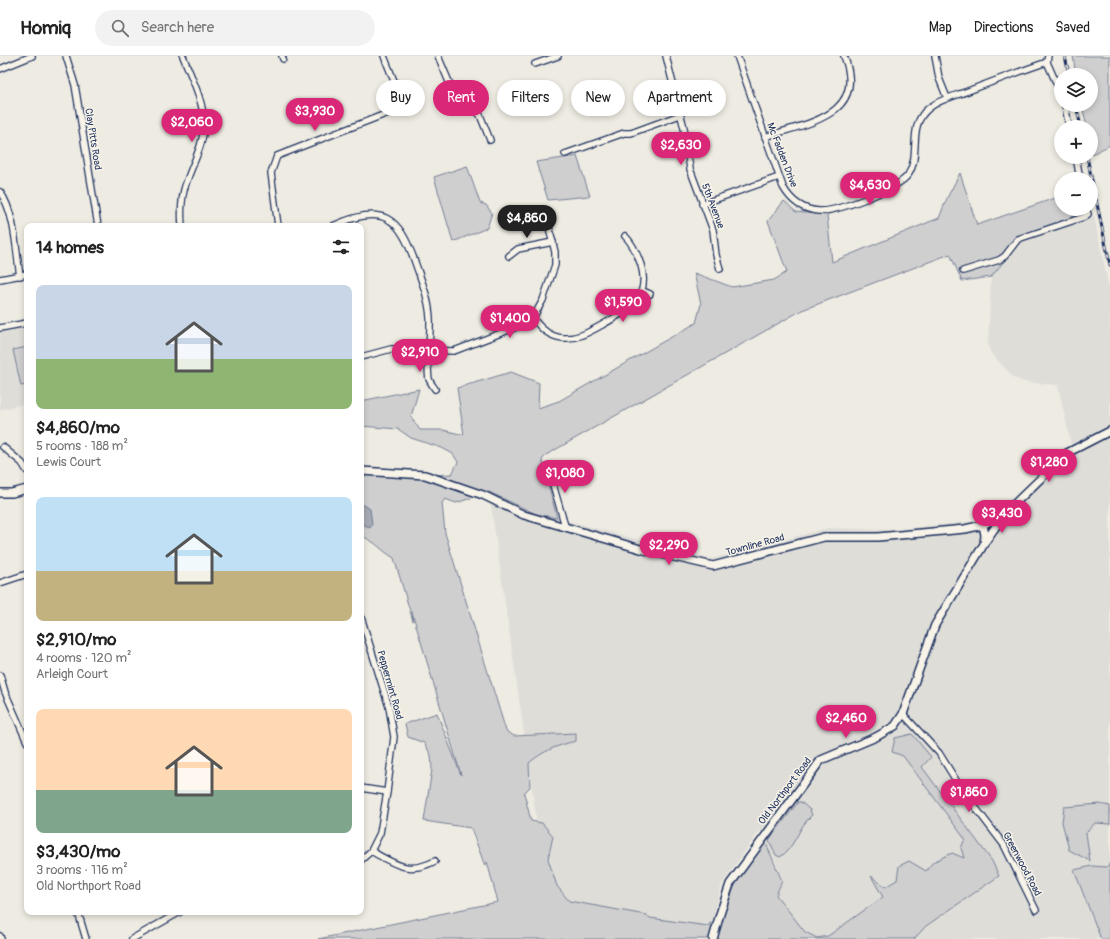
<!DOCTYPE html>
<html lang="en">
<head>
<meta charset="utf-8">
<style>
	body { margin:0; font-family:Pangolin,sans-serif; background:#f2f2f2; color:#222; height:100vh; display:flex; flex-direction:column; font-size:15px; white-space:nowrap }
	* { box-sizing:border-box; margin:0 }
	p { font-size:13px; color:#767676 }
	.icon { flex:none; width:22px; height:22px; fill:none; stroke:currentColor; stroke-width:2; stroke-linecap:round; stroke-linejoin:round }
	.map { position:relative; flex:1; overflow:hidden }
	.side { position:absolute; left:24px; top:167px; width:340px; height:692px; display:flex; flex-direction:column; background:#fff; border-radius:8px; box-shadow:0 2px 6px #0003 }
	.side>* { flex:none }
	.hud { position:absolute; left:376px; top:24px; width:380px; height:36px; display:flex; gap:8px }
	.controls { position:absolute; left:1054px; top:12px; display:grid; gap:8px }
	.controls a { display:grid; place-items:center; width:44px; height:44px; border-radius:50%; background:#fff; box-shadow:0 2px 6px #0003; font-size:20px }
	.price { position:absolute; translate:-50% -34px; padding:0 9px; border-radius:14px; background:#db2777; color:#fff; font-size:13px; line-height:26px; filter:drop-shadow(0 1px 2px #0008) }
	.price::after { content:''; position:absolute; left:50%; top:24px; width:12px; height:9px; margin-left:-6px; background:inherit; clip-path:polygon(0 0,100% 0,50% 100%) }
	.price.selected { background:#222; color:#fff }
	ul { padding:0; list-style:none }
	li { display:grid; align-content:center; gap:8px; height:212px; padding:0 12px }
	li span { display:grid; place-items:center; height:124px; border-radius:8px; color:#555 }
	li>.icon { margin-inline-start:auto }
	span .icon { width:72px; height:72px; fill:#fffc; stroke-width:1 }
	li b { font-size:17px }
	h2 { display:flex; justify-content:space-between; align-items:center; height:48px; padding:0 12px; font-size:17px }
	.tag { padding:0 14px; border-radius:18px; background:#fff; box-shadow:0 2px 6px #0003; font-size:14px; line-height:36px }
	.tag.selected { background:#db2777; color:#fff }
	header { display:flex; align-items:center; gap:24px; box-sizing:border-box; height:56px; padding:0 20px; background:#fff; border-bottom:1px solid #e0e0e0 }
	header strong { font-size:19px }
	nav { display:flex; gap:22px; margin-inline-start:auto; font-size:14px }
	.search { width:280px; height:36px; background:#f2f2f2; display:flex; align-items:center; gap:10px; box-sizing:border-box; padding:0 14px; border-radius:22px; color:#767676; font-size:15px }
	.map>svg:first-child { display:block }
</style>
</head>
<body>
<header>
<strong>Homiq</strong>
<div class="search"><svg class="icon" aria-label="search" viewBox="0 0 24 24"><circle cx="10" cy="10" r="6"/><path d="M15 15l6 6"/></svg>Search here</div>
<nav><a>Map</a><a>Directions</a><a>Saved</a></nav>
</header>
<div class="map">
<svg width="1110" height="883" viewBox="0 0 1110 883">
	<rect width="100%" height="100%" fill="#eeebe2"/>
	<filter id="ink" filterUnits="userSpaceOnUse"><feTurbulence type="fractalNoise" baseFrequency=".025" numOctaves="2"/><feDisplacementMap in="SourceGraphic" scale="8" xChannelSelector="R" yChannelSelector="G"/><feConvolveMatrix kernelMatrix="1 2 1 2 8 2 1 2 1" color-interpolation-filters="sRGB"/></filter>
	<g filter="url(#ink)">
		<g fill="#deddd8">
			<path d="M 1094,160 L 1110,237 L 1110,883 L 915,883 L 883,841 L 828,881 L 817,882 L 805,877 L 776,839 L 782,825 L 776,807 L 760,774 L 722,828 L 710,874 L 553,877 L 489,436 L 536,458 L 557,462 L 712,503 L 828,472 L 887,474 L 989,464 L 1071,389 L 1058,329 L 1024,326 L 1014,322 L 990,296 L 988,288 L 991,221 L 1021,185 Z"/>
			<path d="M 27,264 L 27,347 L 0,354 L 0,269 Z"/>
		</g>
		<g fill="#cfcfcf" stroke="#757f96">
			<path d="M 1073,0 L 1110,0 L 1110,89 L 1092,98 L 1091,71 L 1087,71 L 1082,49 L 1091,49 L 1091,19 L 1076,19 Z"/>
			<path d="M 577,100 L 590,140 L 548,144 L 536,106 Z"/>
			<path d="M 467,110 L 480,147 L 486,149 L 492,157 L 487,172 L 453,186 L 434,121 Z"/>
			<path d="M 960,117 L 977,169 L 1061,140 L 1061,153 L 1084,153 L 1086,163 L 1021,185 L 991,221 L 962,225 L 950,198 L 802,254 L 546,399 L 542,404 L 557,462 L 536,458 L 489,436 L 456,447 L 445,443 L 442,447 L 445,477 L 506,675 L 514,680 L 576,677 L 576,685 C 558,689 543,695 529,707 L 530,731 L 524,737 L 531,765 L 542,767 L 553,780 L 548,803 L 557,830 L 569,845 L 646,859 L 650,862 L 708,870 L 710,867 L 712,868 L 711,883 L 318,883 L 498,846 L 487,806 L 485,810 L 471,772 L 424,765 L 432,713 L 431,699 L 424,687 L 408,681 L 405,668 L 437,657 L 461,719 L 412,556 L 413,565 L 394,502 C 383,496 374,484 361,480 L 361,419 L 414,420 L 452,418 L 458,406 L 453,398 L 442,392 L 411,382 L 398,373 L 361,370 L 361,345 L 419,333 L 411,361 L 420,374 L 443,374 L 464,379 L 457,332 L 511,316 L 539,327 L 538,352 L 559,345 L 696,267 L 701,248 L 694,217 L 732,231 L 774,224 L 787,216 L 768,165 L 784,145 L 796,156 L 827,159 L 832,206 L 939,162 L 947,142 Z"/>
			<path d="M 27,291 L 27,329 L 21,330 L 13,294 Z"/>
			<path d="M 912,678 L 931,701 L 922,711 L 992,805 L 999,820 L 926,870 L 914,883 L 717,883 L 719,871 L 739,819 L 765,785 L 782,825 L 776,839 L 805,876 L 817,882 L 828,880 L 883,841 L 871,820 L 885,831 L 897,824 L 899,810 L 909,805 L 926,815 L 933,806 L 952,797 L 964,802 L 961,792 L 965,783 L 903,700 L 892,696 L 895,682 Z"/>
			<path d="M 798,746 L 801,746 L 810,754 L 812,759 C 798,771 795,792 780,801 L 776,799 L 769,784 Z"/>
			<path d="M 1099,748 L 1110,750 L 1110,768 L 1095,767 L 1086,777 L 1090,805 L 1069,794 L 1062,766 L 1064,751 Z"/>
			<path d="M 1110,807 L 1110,883 L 1101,883 L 1074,814 L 1092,810 L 1107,811 Z"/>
		</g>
		<path fill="#a6abb5" stroke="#6e7992" d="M 361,447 L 370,453 L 372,468 L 370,472 L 361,467 Z"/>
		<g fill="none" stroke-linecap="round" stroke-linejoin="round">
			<defs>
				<g id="minor">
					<path d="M 66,0 L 75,29 L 98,170"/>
					<path d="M 282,0 L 283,3"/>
					<path d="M 438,0 L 452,33 L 480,59 L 490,84"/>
					<path d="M 666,0 L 684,72 L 690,113 L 713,174 L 716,199 L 720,213"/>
					<path d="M 737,0 L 783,131 C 791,145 803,154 819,155 C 836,156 898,133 908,119 C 922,98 906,70 929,52 C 940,43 955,40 968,35 C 994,25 1021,15 1047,6"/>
					<path d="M 935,0 L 939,22 L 947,42"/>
					<path d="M 1048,0 L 1047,6 L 1061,38"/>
					<path d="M 535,8 L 558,0"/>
					<path d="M 0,13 L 32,0"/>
					<path d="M 1065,49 L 1069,71"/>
					<path d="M 765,81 C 807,67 868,60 844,0"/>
					<path d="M 565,98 L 624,77 L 631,77 L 680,59"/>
					<path d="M 1076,101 L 1080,123"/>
					<path d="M 0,136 C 15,156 16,195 20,220"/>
					<path d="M 702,148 L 779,121"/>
					<path d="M 182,170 C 181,158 181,146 184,134 C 190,111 204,91 204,67 C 203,43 191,21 183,0"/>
					<path d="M 278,170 L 271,117 L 277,100 L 396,54 L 400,50 L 400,40 L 384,0"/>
					<path d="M 333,170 C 383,148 399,159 416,209 C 422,226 429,243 430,262 C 431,280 426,307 429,323 C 430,326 433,330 435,333"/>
					<path d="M 509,200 L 518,193 L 553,186"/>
					<path d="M 963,215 L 999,204 L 1005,200 L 1018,183 L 1084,161 L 1088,158 L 1086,153"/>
					<path d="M 0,223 L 27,218"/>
					<path d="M 643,235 L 650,238"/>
					<path d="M 533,262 C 540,272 550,281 563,282 C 578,283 589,276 602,269 C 628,254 651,243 641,209 C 637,197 633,188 625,180"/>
					<path d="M 0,272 L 27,267"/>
					<path d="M 361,301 L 391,293 L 454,295 L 514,272 L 533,262 L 543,244 L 555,209 L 555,196 L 546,159"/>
					<path d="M 3,391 L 22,407 L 27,415"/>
					<path d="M 548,411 L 565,470"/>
					<path d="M 0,527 L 27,518"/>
					<path d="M 361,561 L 389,651 L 394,681 L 387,736 L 380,777 L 371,795 L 361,804"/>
					<path d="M 0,619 L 5,636 L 27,686"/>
					<path d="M 903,658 L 939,697 L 962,734 L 1004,789 L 1036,854"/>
					<path d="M 361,732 L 387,736"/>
					<path d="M 371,795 C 395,808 408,819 435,805"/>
					<path d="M 78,856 L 86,883"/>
					<path d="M 0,880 L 1,883"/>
					<path d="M 132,883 L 180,856"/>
				</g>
				<g id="major">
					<path d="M 361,415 L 425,419 L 483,439 L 524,459 L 644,494 L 713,510 L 824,481 L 878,481 L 965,473 L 983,469 L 1004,458 L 1067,397 L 1110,375"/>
					<path d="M 0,437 L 12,437 L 27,433"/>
					<path d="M 985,486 L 1003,460"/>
					<path d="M 713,883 L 720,858 L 730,828 L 821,704 L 876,681 L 895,670 L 903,658 L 935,569 L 984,488 L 985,479 L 983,469"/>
				</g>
			</defs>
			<use href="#minor" stroke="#1b2f5e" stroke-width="8"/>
			<use href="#major" stroke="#1b2f5e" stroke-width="10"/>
			<use href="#minor" stroke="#f7f3e8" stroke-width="5.5"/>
			<use href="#major" stroke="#f7f3e8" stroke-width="7"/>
			<defs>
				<g id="rail">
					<path d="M 1065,0 L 1069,19"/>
					<path d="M 1076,49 L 1081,71"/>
					<path d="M 1087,101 L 1110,209"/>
				</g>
			</defs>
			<use href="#rail" stroke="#1b2f5e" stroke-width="3"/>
			<use href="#rail" stroke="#f7f3e8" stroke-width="1.5" stroke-dasharray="4.5" stroke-linecap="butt"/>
		</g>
	</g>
	<g text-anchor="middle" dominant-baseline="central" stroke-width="3" stroke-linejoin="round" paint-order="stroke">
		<g font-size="10" fill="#1b2f5e" stroke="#f7f3e8">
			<text transform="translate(93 83) rotate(81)">Clay Pitts Road</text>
			<text transform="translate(782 99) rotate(69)">Mc Fadden Drive</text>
			<text transform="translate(713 150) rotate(69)">5th Avenue</text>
			<text transform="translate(755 489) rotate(-15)">Townline Road</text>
			<text transform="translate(390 629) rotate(74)">Peppermint Road</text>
			<text transform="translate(785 735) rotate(-53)">Old Northport Road</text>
			<text transform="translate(1022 808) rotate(62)">Greenwood Road</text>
		</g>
	</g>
</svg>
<div class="controls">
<a><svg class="icon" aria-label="layers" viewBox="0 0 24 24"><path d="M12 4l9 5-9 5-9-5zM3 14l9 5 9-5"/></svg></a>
<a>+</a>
<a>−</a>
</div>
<b class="price" style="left:315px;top:76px">$3,930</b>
<b class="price" style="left:192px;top:87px">$2,060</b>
<b class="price" style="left:681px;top:110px">$2,630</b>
<b class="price" style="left:870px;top:150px">$4,630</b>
<b class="price selected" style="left:527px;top:183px">$4,860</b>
<b class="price" style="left:623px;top:267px">$1,590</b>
<b class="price" style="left:510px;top:283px">$1,400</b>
<b class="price" style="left:420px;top:317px">$2,910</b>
<b class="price" style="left:1049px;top:427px">$1,280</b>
<b class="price" style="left:565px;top:438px">$1,080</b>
<b class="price" style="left:1002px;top:478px">$3,430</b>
<b class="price" style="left:669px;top:510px">$2,290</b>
<b class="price" style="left:846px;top:683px">$2,460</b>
<b class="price" style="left:969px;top:757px">$1,860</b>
<div class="hud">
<a class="tag">Buy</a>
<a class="tag selected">Rent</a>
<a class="tag">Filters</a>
<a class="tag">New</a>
<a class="tag">Apartment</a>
</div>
<section class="side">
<h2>14 homes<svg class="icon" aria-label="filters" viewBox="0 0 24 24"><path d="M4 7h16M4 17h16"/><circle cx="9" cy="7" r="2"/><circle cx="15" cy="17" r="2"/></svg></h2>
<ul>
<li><span style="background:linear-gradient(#c9d6e8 60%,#8fb573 0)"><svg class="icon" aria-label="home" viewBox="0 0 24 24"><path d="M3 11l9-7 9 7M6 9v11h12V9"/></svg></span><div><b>$4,860/mo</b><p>5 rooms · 188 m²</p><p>Lewis Court</p></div></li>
<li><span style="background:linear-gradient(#bfe0f5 60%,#c2b280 0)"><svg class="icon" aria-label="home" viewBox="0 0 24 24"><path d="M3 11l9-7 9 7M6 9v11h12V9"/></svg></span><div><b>$2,910/mo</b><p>4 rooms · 120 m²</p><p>Arleigh Court</p></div></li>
<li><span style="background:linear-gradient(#ffd9b3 65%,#7fa58c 0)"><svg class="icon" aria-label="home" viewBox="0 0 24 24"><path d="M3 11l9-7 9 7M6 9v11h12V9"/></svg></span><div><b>$3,430/mo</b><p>3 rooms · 116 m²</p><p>Old Northport Road</p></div></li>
</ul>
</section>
</div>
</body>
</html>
